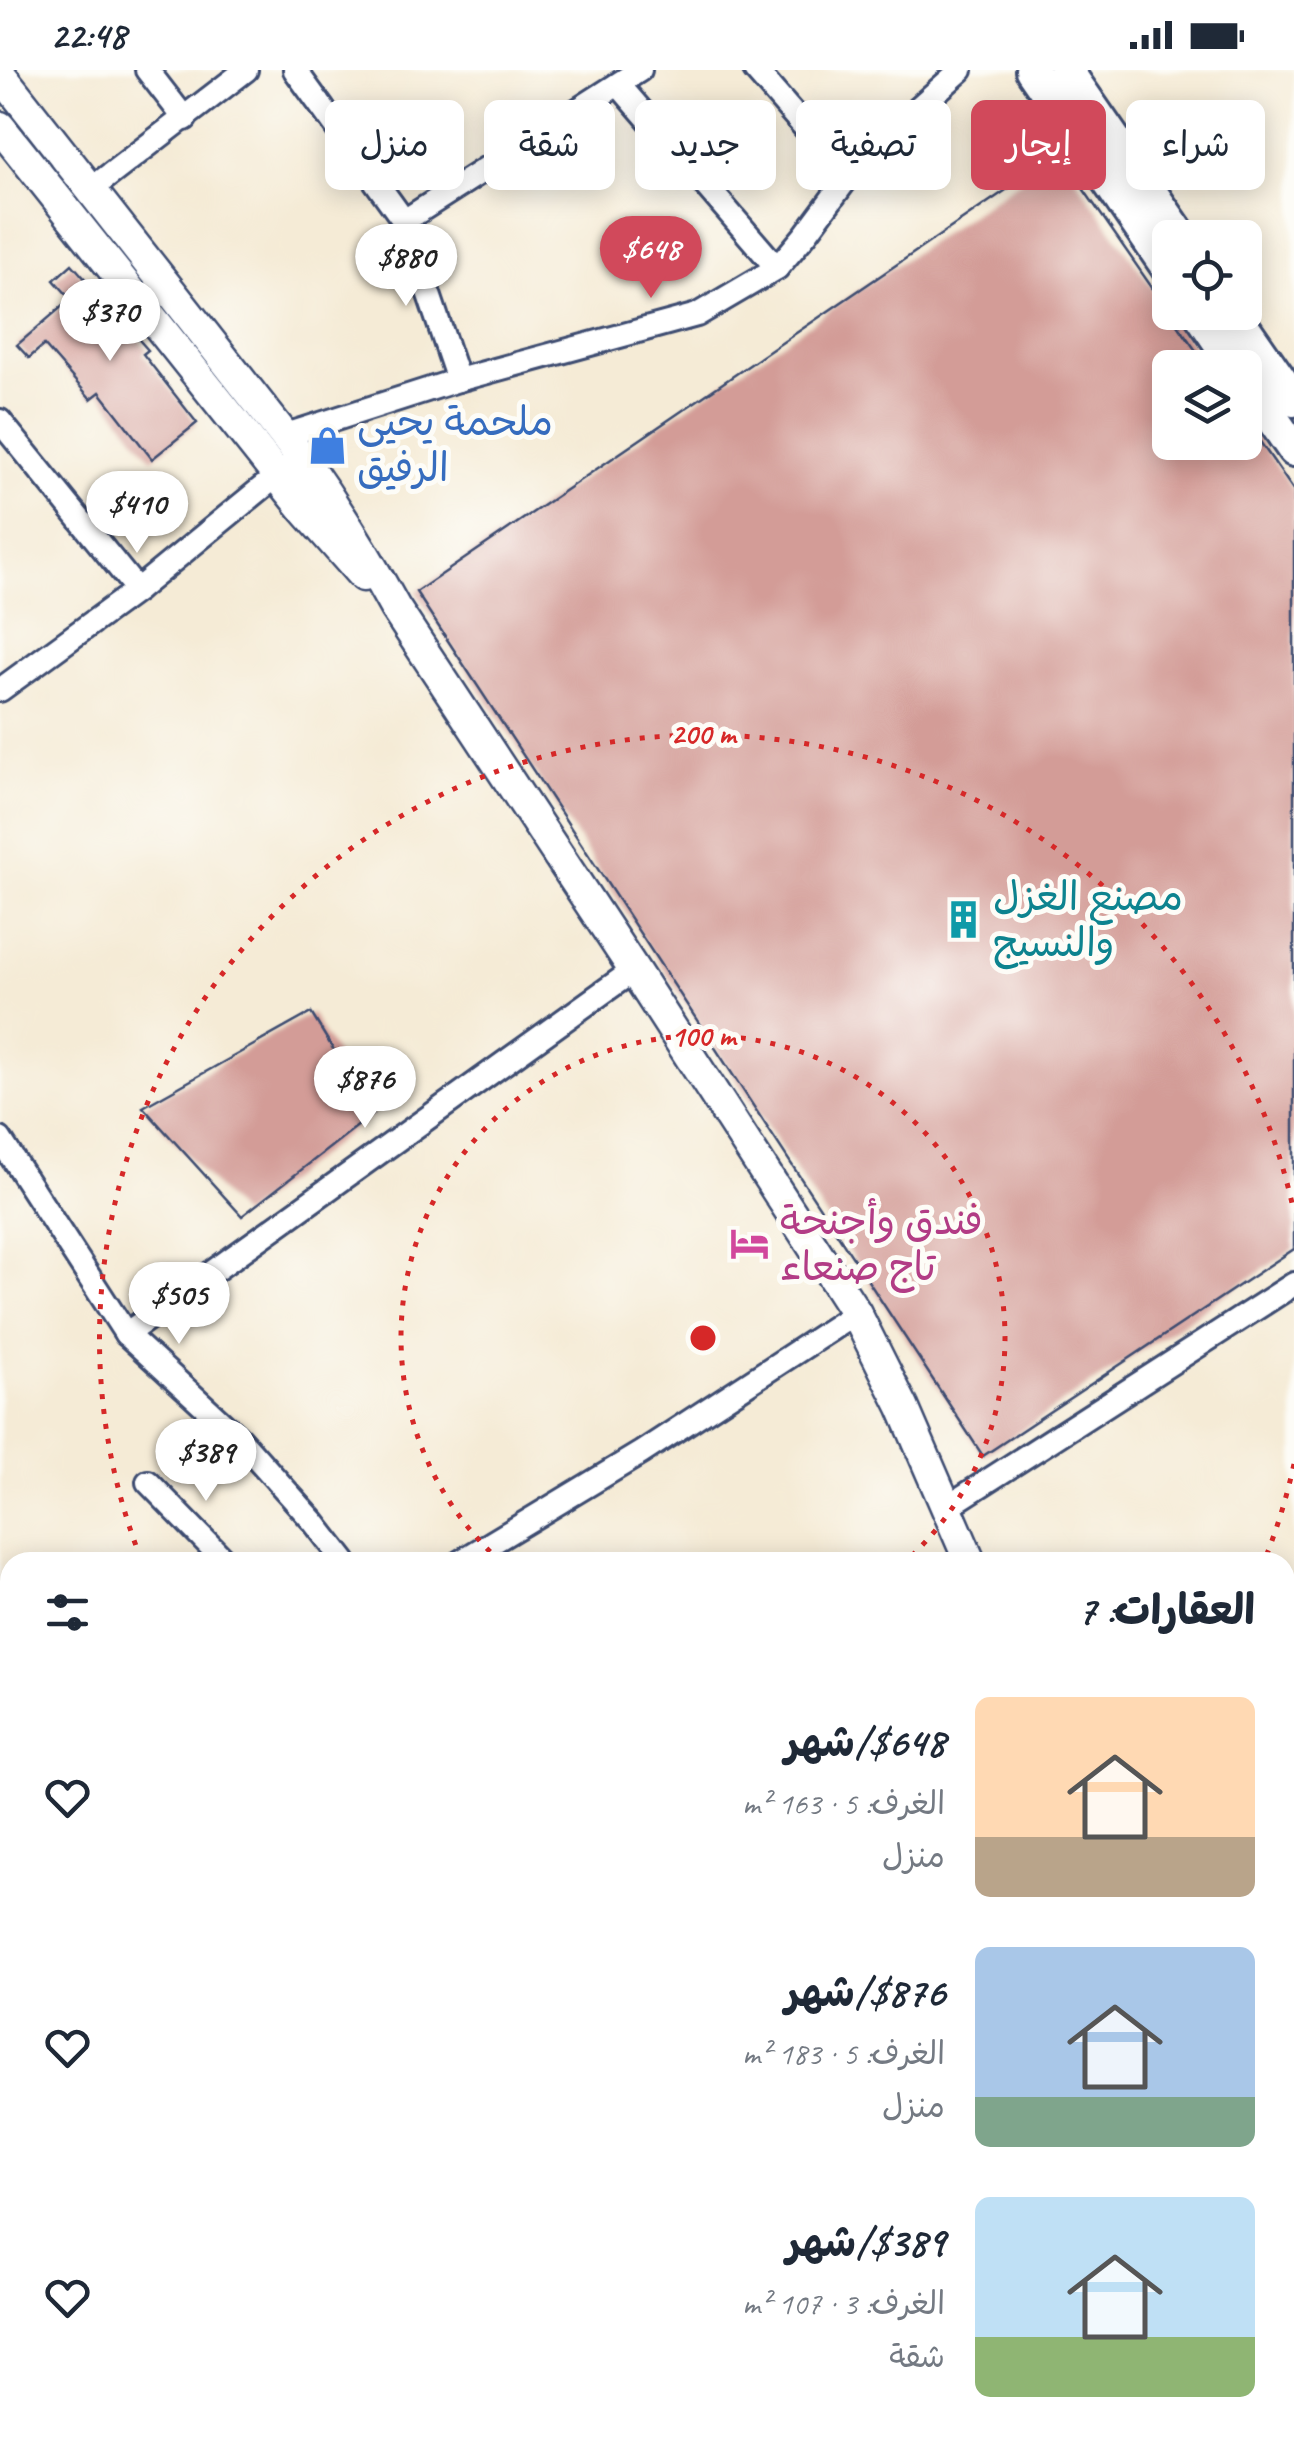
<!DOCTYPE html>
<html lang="ar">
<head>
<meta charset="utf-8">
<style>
	body { margin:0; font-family:Caveat,"Playpen Sans Arabic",sans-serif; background:#f6f6f7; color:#1f2937; direction:rtl; height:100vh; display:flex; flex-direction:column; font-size:38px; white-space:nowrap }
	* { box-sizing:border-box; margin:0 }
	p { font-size:32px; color:#747a83 }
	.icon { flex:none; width:55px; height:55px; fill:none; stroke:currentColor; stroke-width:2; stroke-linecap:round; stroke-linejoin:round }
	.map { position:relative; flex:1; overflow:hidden; direction:ltr }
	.panel { position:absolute; left:0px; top:1482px; width:1295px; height:892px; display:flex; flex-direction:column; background:#fff; border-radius:30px 30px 0 0; box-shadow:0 5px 25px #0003; direction:rtl }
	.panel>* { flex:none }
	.top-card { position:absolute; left:30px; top:30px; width:1235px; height:90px; direction:rtl; display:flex; gap:20px }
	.fabs { position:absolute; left:1152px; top:150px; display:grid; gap:20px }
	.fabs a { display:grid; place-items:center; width:110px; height:110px; border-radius:15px; background:#fff; box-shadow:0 5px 25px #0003; font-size:50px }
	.price { position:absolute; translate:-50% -85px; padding:0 22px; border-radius:35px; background:#fff; color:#222; font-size:32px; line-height:65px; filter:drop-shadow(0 2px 5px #0008) }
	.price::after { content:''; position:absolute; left:50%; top:60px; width:30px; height:22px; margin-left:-15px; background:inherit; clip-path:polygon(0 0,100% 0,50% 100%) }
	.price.active { background:#d1495b; color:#fff }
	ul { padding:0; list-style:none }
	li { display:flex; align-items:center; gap:30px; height:250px; padding:0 40px }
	li span { display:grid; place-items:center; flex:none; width:280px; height:200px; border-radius:15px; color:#555 }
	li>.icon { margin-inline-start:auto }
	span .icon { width:120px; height:120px; fill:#fffc; stroke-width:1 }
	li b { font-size:42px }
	h2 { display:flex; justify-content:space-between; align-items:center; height:120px; padding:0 40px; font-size:42px }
	.tag { padding:0 35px; border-radius:15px; background:#fff; box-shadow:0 5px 25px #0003; font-size:35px; line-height:90px }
	.tag.active { background:#d1495b; color:#fff }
	.status { display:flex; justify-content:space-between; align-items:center; height:70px; padding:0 50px; background:#fff; direction:ltr }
	.status svg { height:28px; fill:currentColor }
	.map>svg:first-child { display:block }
</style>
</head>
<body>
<div class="status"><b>22:48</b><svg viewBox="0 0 49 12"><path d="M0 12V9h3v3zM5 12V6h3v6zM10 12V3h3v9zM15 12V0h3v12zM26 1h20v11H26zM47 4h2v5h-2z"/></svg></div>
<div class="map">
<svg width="1294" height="2373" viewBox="0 0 1294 2373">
	<rect width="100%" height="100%" fill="#fdfcf7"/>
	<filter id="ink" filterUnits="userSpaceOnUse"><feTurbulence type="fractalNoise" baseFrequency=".01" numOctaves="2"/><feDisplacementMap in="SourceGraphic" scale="20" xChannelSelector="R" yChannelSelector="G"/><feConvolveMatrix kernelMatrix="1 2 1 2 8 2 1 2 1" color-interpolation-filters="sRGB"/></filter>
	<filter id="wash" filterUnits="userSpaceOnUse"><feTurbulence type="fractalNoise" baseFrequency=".0048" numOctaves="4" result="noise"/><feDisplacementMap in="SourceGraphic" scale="40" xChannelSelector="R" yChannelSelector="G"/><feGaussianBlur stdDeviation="2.25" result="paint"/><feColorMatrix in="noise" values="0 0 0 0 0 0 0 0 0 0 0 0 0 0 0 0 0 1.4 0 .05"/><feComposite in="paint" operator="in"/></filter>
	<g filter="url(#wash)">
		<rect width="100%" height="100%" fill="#f5ebd6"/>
		<g id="blocks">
			<g fill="#d39c97">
				<path d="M 1059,84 L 1208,298 L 1170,298 L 1170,372 L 1245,372 L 1245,350 L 1294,421 L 1294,1179 L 983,1386 L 416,522 Z"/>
				<path d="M 72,194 L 148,280 L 143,284 L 197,353 L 152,389 L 100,322 L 91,329 L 44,275 L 29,288 L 17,275 L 71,229 L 54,210 Z"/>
				<path d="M 311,943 L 373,1044 L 242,1146 L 143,1037 Z"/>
			</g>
		</g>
	</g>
	<g filter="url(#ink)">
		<use href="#blocks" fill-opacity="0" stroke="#3c4b70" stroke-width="2.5"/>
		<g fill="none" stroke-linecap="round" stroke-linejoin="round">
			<defs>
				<g id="minor">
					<path d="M 147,0 L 185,49"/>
					<path d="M 295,0 L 404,151 L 640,0"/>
					<path d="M 755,0 L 848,107"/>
					<path d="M 619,15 L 777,198"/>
					<path d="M 90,120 L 246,0"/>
					<path d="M 404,151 L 458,310"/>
					<path d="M 0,351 L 137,520"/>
					<path d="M 283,366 L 458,310 L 697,245 L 777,198 L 805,165 L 848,107 L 882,70 L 961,0"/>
					<path d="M 0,620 L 137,520 L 290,395"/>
					<path d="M 0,1069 L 126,1264 L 239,1368 L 314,1452 L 345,1492"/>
					<path d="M 126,1264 L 634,900"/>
					<path d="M 148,1412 L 226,1492"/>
					<path d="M 947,1437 L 1294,1214"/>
					<path d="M 460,1492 L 641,1383 L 856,1243"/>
					<path d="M 0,1783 L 10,1790"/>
					<path d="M 1285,1854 L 1294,1864"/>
					<path d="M 0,1884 L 10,1890"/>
					<path d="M 0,2009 L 10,2023"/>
					<path d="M 0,2245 L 10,2237"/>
					<path d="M 1285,2254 L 1294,2252"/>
					<path d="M 413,2365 L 420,2373"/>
					<path d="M 524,2365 L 527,2373"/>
					<path d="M 661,2365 L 663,2373"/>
					<path d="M 980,2365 L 990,2373"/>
					<path d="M 1088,2365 L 1096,2373"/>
					<path d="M 111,2373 L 123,2365"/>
					<path d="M 328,2373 L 342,2365"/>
					<path d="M 844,2373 L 852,2365"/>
					<path d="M 913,2373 L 921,2365"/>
				</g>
				<g id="tertiary">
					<path d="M 0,4 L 301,387 C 335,435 366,485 395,538 L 634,900 L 856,1243 L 903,1337 L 970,1492"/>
					<path d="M 0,57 L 305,440 L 363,506"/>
					<path d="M 1285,2103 L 1294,2112"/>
				</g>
				<g id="secondary">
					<path d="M 1032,0 L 1170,201"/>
					<path d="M 1066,0 L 1182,168"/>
					<path d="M 1199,242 L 1237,298"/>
					<path d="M 1233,242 L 1294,330"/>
					<path d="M 1245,309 L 1294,380"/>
					<path d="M 0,1833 L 10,1839"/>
					<path d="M 573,2365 L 575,2373"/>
				</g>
				<path id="primary" d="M 617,2365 L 620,2373"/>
			</defs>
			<use href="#minor" stroke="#3c4b70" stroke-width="28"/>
			<use href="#tertiary" stroke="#3c4b70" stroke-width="35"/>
			<use href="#secondary" stroke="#3c4b70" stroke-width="38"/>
			<use href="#primary" stroke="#3c4b70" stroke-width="42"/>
			<use href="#minor" stroke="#fff" stroke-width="22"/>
			<use href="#tertiary" stroke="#fff" stroke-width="30"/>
			<use href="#secondary" stroke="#fff" stroke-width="32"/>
			<use href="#primary" stroke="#fff" stroke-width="38"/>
		</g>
	</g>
	<g fill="none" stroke="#d62828" stroke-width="5" stroke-dasharray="5 10">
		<path d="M501 1492A302 302 0 1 1 905 1492"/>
		<path d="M1294 1394A604 604 0 0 1 1265 1489M141 1489A604 604 0 1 1 1294 1142"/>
	</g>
	<defs>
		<symbol id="shop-bare" viewBox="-9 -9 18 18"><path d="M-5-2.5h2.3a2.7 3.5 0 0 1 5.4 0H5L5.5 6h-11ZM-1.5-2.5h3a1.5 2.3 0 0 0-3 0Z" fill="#3f7fe0" stroke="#fdfcf7" stroke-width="2.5" paint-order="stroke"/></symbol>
		<symbol id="building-bare" viewBox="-9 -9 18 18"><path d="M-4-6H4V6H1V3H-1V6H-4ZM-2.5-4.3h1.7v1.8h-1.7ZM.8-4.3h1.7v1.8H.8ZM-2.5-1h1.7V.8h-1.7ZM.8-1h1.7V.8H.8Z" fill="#0f9aa8" stroke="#fdfcf7" stroke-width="2.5" paint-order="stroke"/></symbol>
		<symbol id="hotel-bare" viewBox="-9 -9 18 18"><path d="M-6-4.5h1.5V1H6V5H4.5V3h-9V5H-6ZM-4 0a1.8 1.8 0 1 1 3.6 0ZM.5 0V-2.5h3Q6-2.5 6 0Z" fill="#d1479c" stroke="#fdfcf7" stroke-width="2.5" paint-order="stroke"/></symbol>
	</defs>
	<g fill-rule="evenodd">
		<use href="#shop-bare" x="300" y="348" width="55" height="55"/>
		<use href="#building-bare" x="936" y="822" width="55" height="55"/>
		<use href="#hotel-bare" x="722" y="1146" width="55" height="55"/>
	</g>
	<g text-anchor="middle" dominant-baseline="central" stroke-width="10" stroke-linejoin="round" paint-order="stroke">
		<g font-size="40" fill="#366cbe" stroke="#fdfcf7" text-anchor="start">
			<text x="357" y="352">ملحمة يحيى<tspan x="357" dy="46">الرفيق</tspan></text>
		</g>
		<g font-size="40" fill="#0d838f" stroke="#fdfcf7" text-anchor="start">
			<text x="993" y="827">مصنع الغزل<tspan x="993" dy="46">والنسيج</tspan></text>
		</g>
		<g font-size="40" fill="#b23c85" stroke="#fdfcf7" text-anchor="start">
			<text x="780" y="1151">فندق وأجنحة<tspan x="780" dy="46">تاج صنعاء</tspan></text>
		</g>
	</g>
	<circle cx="703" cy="1268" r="15" fill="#d62828" stroke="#fdfcf7" stroke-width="5"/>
	<g font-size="30" text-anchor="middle" font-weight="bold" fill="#d62828" stroke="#fdfcf7" stroke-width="10" stroke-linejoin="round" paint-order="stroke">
		<text x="703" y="674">200 m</text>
		<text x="703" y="976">100 m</text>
	</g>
</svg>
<div class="fabs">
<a><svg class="icon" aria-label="locate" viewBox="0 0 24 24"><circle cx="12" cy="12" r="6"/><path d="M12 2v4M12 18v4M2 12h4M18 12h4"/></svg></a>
<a><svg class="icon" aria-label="layers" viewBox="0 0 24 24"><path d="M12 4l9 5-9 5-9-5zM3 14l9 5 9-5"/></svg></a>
</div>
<b class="price active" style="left:651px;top:231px">$648</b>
<b class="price" style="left:406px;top:239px">$880</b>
<b class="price" style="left:110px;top:294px">$370</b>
<b class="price" style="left:137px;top:486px">$410</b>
<b class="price" style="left:365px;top:1061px">$876</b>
<b class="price" style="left:179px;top:1277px">$505</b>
<b class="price" style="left:206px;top:1434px">$389</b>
<div class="top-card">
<a class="tag">شراء</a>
<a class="tag active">إيجار</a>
<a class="tag">تصفية</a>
<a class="tag">جديد</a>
<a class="tag">شقة</a>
<a class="tag">منزل</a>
</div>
<section class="panel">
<h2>العقارات: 7<svg class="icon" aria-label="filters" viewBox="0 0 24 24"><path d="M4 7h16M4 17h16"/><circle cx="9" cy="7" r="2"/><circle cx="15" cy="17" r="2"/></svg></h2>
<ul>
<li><span style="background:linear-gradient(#ffd9b3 70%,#b9a48a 0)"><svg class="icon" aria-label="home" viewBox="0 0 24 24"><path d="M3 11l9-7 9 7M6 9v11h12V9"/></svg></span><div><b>$648/شهر</b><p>الغرف: 5 · 163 m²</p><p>منزل</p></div><svg class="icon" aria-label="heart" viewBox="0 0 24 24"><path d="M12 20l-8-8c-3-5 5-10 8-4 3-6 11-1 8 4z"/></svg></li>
<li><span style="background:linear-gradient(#a9c7e8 75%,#7fa58c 0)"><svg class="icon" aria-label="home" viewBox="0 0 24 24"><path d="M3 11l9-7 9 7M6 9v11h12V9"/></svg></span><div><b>$876/شهر</b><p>الغرف: 5 · 183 m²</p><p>منزل</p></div><svg class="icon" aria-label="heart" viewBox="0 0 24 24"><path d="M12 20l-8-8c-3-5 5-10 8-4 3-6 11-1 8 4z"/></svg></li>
<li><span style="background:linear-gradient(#bfe0f5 70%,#8fb573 0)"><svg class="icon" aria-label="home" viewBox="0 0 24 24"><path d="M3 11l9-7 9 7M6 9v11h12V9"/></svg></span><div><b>$389/شهر</b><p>الغرف: 3 · 107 m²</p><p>شقة</p></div><svg class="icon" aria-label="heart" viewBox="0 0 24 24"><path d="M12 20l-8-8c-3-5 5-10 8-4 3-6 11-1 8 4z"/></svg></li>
</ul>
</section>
</div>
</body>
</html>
